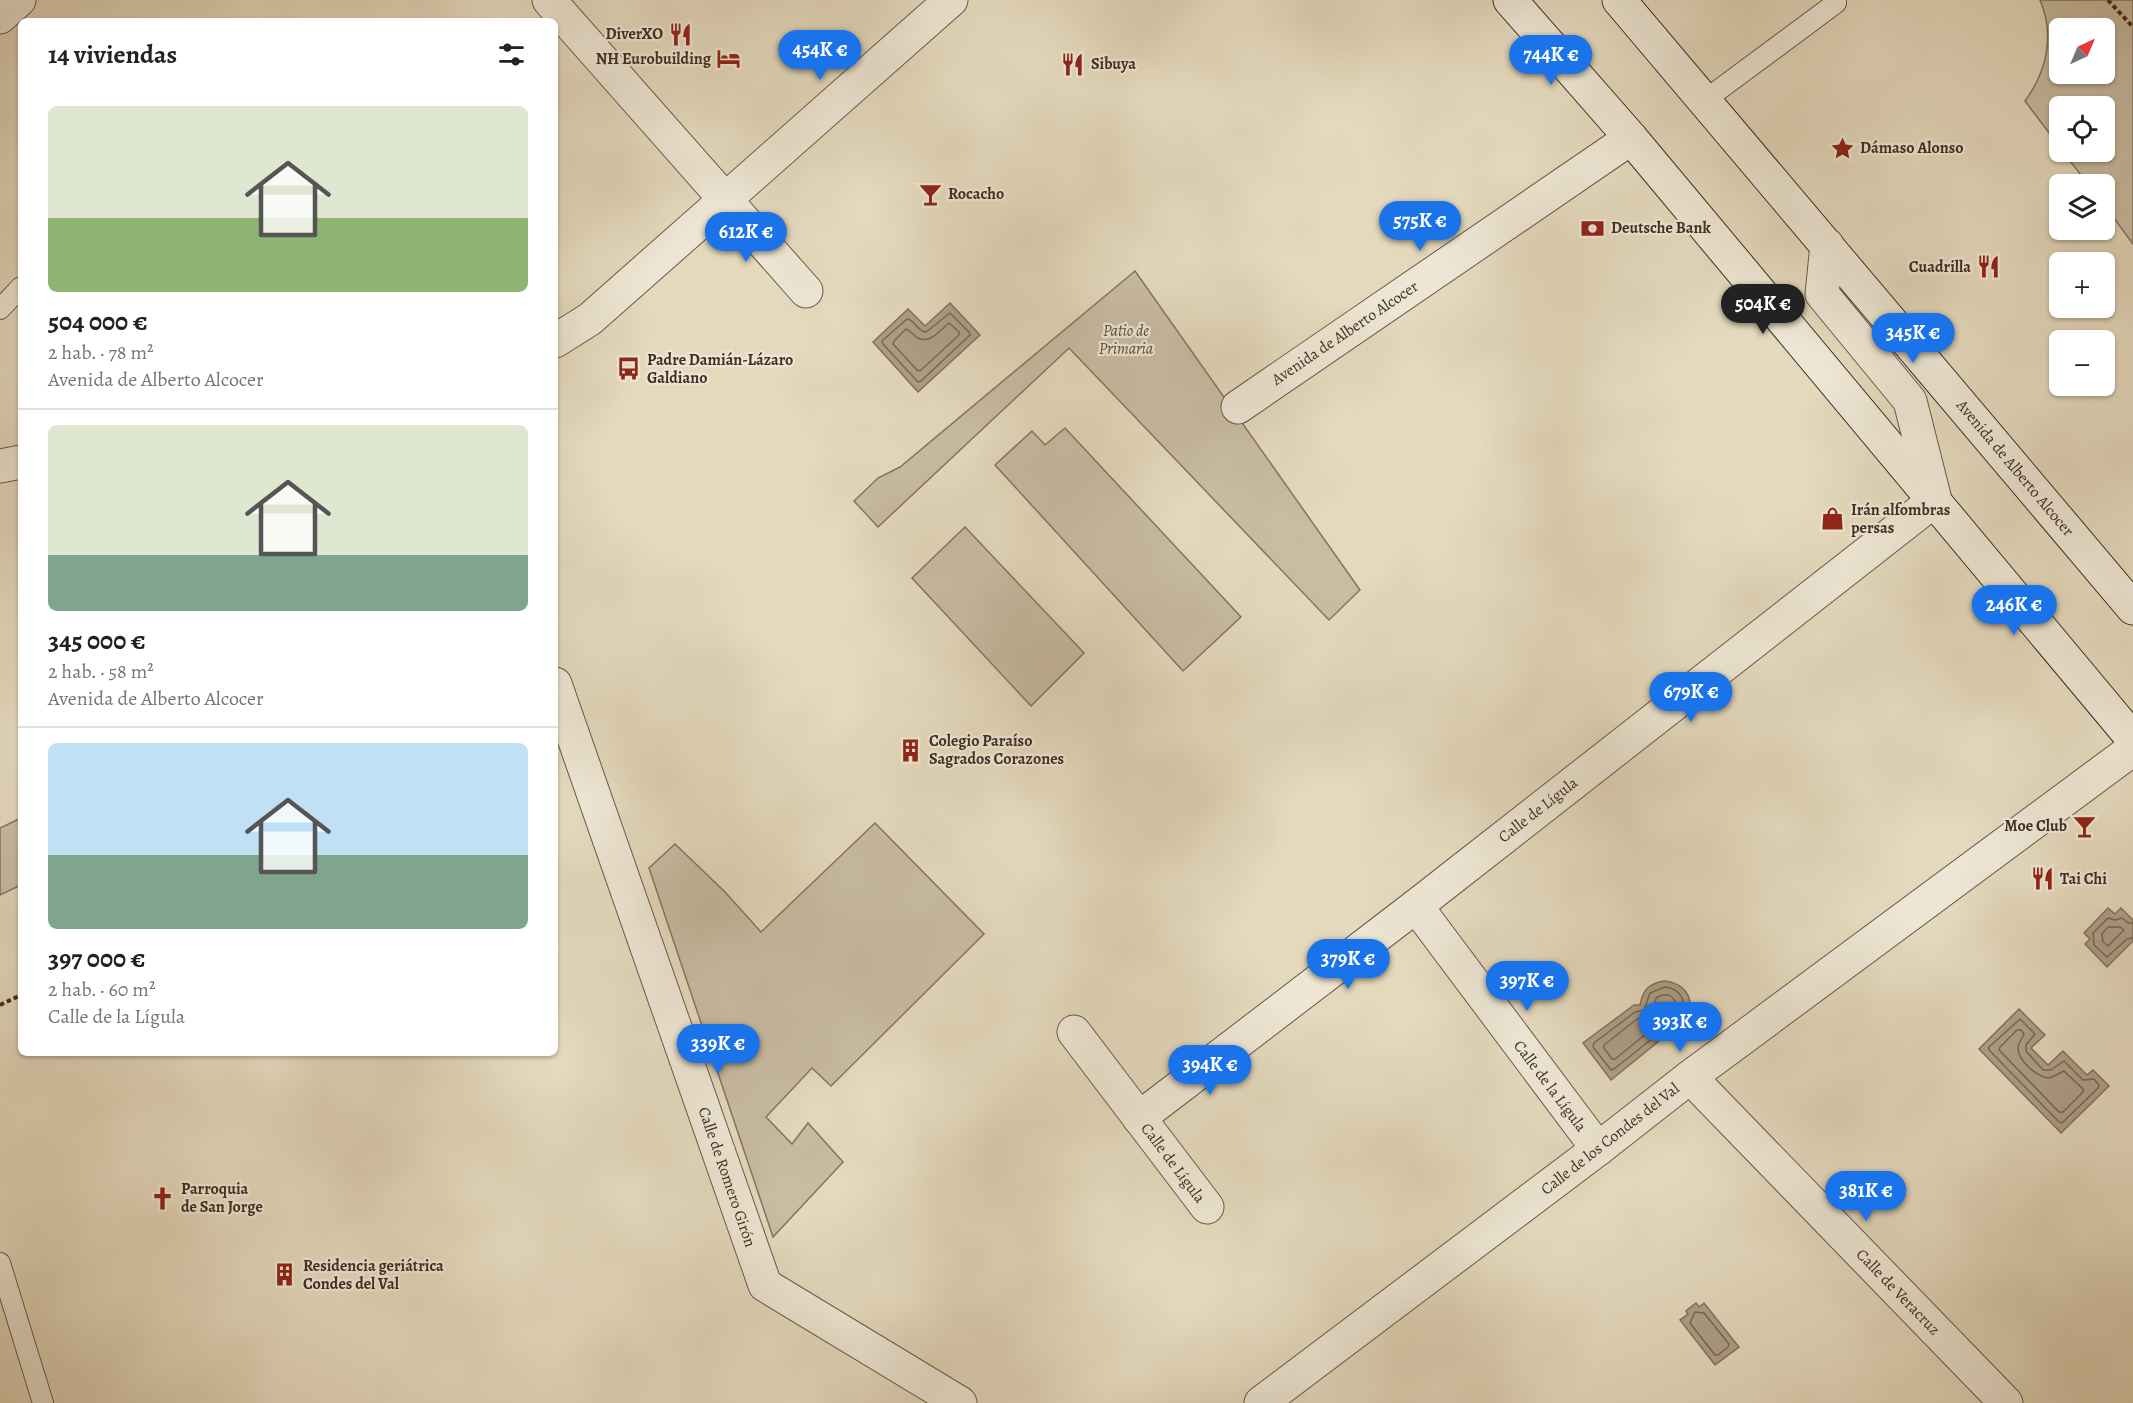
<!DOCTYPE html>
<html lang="es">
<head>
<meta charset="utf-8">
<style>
	body { margin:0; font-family:Alegreya,serif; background:#f6f6f6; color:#222; height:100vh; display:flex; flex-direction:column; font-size:22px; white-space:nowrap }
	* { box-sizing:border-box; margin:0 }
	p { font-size:20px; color:#767676 }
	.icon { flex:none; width:33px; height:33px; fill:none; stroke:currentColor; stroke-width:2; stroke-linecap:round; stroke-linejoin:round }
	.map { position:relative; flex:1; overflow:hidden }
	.panel { position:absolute; left:18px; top:18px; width:540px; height:1038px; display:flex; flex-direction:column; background:#fff; border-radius:9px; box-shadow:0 2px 4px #0004 }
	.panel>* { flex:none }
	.needle { width:39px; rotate:44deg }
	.tools { position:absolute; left:2049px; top:18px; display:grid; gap:12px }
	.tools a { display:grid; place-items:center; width:66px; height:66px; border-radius:9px; background:#fff; box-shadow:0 2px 4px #0004; font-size:30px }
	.price { position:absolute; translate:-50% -51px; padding:0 14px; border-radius:21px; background:#1a73e8; color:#fff; font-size:20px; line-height:39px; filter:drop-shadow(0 2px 3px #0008) }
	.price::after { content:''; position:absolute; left:50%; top:36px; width:18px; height:14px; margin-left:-9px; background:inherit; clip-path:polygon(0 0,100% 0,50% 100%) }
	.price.active { background:#222; color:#fff }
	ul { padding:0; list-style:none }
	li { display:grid; align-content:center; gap:12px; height:318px; padding:0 30px }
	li+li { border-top:2px solid #e0e0e0 }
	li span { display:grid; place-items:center; height:186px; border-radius:9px; color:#555 }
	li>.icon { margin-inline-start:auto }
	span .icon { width:108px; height:108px; fill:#fffc; stroke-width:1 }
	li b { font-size:26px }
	h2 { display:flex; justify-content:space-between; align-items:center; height:72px; padding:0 30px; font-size:26px }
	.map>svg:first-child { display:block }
</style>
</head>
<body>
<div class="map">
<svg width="2133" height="1403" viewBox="0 0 2133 1403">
	<rect width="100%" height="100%" fill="#e4d9bd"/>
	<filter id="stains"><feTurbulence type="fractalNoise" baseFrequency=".00333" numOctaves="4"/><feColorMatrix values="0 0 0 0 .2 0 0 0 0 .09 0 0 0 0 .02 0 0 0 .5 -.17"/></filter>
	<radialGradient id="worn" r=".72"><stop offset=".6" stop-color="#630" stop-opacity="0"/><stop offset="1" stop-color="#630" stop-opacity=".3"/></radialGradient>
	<g fill="#c8bca3" stroke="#857462" stroke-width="1.5" fill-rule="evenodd">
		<path d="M 2040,0 L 2133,0 L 2133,244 L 2105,206 L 2104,184 L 2088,184 L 2063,152 L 2104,152 L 2104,106 L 2060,106 L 2059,146 L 2025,101 C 2047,71 2055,35 2040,0 ZM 2060,28 L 2104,28 L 2104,74 L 2060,74 Z"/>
		<path d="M 1135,271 L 1360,590 L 1329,620 L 1069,348 L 878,527 L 854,501 L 878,478 L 900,467 Z"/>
		<path d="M 1065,428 L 1241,617 L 1183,671 L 995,465 L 1032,431 L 1045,445 Z"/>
		<path d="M 965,527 L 1084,653 L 1031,706 L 912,578 Z"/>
		<path d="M 21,818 L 21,885 L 0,895 L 0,828 Z"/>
		<path d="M 875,823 L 984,934 L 831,1086 L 812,1068 L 766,1117 L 792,1144 L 808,1123 L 843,1162 L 773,1237 L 649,868 L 675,844 L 725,892 L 761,932 Z"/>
	</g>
	<g fill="#ad9f88" stroke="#82715f" stroke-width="1.5">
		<path d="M 950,303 L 980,335 L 918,392 L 873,342 L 908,309 L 925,326 Z"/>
		<path d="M 2108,908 L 2115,914 L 2121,908 L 2133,920 L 2133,941 L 2107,967 L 2085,944 L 2090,939 L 2084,933 Z"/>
		<path d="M 1664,981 C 1696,984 1698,1017 1675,1034 L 1661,1033 L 1659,1041 L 1611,1080 L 1583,1043 L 1634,1005 L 1640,1005 C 1643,990 1648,984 1664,981 Z"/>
		<path d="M 2019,1009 L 2045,1035 L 2031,1048 L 2048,1065 L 2063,1051 L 2087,1075 L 2093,1070 L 2109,1086 L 2061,1133 L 1979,1049 Z"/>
		<path d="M 1696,1303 L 1699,1307 L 1704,1303 L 1739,1347 L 1715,1365 L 1680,1320 L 1688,1314 L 1686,1311 Z"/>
	</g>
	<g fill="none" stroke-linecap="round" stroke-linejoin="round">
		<g stroke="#786655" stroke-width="1.5">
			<path d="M 950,313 L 969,332 L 970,335 L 921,381 L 918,382 L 883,344 L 882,341 L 907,319 C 915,320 917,331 926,332 Z"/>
			<path d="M 949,323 L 959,332 L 959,335 L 920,371 L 917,370 L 893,344 L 894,341 L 906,329 C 911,331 914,336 918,338 C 931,344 940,330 949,323 Z"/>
			<path d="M 2133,923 L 2128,923 L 2122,918 L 2115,920 L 2108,918 L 2093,933 L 2094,945 L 2107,957 L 2127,939 L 2133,938"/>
			<path d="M 2108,927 L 2120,927 L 2124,930 L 2108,946 L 2103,942 L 2102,934 Z"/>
			<path d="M 1665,987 C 1687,989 1690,1015 1674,1027 L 1657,1028 L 1653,1038 L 1614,1069 L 1611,1070 L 1593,1047 L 1594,1043 L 1635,1012 L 1644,1010 L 1650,993 Z"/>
			<path d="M 1662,995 L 1669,995 C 1678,1001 1679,1010 1674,1018 L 1654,1022 L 1646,1034 L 1615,1059 L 1612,1059 L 1604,1048 L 1604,1045 L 1637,1019 L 1649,1015 L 1653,1009 L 1656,998 Z"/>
			<path d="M 2020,1019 L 2035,1034 L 2026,1045 L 2026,1051 L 2043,1070 L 2051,1070 L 2064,1061 L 2083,1080 L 2094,1079 L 2099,1085 L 2098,1088 L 2062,1123 L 2059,1122 L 1989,1050 L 1989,1047 Z"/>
			<path d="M 2017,1030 L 2021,1030 L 2024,1034 C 2022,1039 2018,1043 2018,1048 C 2018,1061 2038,1078 2050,1078 L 2064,1071 L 2083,1089 L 2083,1092 L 2063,1112 L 2059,1112 L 1999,1050 L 2000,1047 Z"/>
			<path d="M 1695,1312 L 1704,1313 L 1729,1344 L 1728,1347 L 1718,1355 L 1715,1355 L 1690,1323 Z"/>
		</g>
		<defs>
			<g id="service">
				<path d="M 1705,100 L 1836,3"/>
				<path d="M 0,309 L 21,287"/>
				<path d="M 0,1263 L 43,1403"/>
			</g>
			<g id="minor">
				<path d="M 549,0 L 806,291"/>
				<path d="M 0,17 L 19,0"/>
				<path d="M 1238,407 L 1631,138"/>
				<path d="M 555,684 L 765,1285 L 960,1403"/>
				<path d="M 1416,906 L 1598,1149"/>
				<path d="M 1074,1032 L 1207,1207"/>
				<path d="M 1690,1077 L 2006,1403"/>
				<path d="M 1139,1118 L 1416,906 L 1935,500 L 1910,401 L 1822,294 L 1827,245"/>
				<path d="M 1261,1403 L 1598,1149 L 1690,1077 L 2133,749"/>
			</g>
			<g id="tertiary">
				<path d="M 555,341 L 590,319 L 951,0"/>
				<path d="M 0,466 L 21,462"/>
			</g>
			<g id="secondary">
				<path d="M 1510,0 L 1631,138 L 2133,739"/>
				<path d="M 1619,0 L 2133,608"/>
			</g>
		</defs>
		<use href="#service" stroke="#6a5849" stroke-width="22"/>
		<use href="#minor" stroke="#6a5849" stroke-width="35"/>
		<use href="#tertiary" stroke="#6a5849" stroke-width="35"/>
		<use href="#secondary" stroke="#422d22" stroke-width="35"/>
		<g stroke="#422d22" stroke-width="4" stroke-dasharray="4.5 3" stroke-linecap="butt">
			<path d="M 2108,0 L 2133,27"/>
			<path d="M 0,1005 L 21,995"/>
		</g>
		<use href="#service" stroke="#ede6d4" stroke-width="20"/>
		<use href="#minor" stroke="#ede6d4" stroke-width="33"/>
		<use href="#tertiary" stroke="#ede6d4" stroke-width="33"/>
		<use href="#secondary" stroke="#ede6d4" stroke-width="33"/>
	</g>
	<defs>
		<symbol id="restaurant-bare" viewBox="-9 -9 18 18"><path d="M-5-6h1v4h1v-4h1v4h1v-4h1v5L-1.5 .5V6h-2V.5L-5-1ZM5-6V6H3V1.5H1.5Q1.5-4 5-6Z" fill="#8f2418" stroke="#ede6d4" stroke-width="2.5" paint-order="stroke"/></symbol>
		<symbol id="hotel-bare" viewBox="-9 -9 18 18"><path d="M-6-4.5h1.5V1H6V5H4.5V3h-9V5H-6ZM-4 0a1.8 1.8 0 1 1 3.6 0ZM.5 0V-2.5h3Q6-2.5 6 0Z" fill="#8f2418" stroke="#ede6d4" stroke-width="2.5" paint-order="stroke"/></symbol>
		<symbol id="sight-bare" viewBox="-9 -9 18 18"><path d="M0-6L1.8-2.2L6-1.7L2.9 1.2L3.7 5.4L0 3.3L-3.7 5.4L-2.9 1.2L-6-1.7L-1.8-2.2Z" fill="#8f2418" stroke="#ede6d4" stroke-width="2.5" paint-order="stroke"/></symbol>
		<symbol id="bar-bare" viewBox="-9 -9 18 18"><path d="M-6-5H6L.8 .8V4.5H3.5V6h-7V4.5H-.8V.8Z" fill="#8f2418" stroke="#ede6d4" stroke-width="2.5" paint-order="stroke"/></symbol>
		<symbol id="bank-bare" viewBox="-9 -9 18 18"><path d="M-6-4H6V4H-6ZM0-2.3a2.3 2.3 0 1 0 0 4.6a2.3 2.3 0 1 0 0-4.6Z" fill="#8f2418" stroke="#ede6d4" stroke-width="2.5" paint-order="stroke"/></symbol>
		<symbol id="bus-bare" viewBox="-9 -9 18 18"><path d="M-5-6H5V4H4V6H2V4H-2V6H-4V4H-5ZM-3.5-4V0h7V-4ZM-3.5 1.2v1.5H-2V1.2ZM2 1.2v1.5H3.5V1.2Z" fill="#8f2418" stroke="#ede6d4" stroke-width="2.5" paint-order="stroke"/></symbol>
		<symbol id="shop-bare" viewBox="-9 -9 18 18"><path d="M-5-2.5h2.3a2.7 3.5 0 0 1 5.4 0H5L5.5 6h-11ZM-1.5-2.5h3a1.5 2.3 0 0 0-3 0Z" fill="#8f2418" stroke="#ede6d4" stroke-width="2.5" paint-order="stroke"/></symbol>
		<symbol id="building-bare" viewBox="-9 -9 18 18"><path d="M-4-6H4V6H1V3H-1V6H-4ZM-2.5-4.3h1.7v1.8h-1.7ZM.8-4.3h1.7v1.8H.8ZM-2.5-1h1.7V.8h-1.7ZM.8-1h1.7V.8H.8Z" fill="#8f2418" stroke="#ede6d4" stroke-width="2.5" paint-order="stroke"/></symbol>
		<symbol id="church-bare" viewBox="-9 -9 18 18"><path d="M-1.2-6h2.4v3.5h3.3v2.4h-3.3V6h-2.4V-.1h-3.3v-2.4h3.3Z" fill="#8f2418" stroke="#ede6d4" stroke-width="2.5" paint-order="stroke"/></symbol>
	</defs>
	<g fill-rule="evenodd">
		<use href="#restaurant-bare" x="664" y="18" width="33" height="33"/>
		<use href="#hotel-bare" x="712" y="42" width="33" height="33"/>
		<use href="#restaurant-bare" x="1056" y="48" width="33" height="33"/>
		<use href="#sight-bare" x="1826" y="132" width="33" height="33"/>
		<use href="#bar-bare" x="914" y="178" width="33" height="33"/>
		<use href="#bank-bare" x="1576" y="212" width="33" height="33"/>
		<use href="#restaurant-bare" x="1972" y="250" width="33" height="33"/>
		<use href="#bus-bare" x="612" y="352" width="33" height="33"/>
		<use href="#shop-bare" x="1816" y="502" width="33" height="33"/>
		<use href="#building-bare" x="894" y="734" width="33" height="33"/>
		<use href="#bar-bare" x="2068" y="810" width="33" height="33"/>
		<use href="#restaurant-bare" x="2026" y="862" width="33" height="33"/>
		<use href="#church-bare" x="146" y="1182" width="33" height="33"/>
		<use href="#building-bare" x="268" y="1258" width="33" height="33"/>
	</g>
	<g text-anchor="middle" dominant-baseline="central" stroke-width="4.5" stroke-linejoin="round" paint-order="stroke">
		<g font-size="16" font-weight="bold" fill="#422d22" stroke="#ede6d4" text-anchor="start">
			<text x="663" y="34" text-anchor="end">DiverXO</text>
			<text x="711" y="59" text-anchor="end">NH Eurobuilding</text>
			<text x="1091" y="64">Sibuya</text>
			<text x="1860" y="148">Dámaso Alonso</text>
			<text x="948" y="194">Rocacho</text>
			<text x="1611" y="228">Deutsche Bank</text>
			<text x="1971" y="267" text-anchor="end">Cuadrilla</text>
			<text x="647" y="360">Padre Damián-Lázaro<tspan x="647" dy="18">Galdiano</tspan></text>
			<text x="1851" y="510">Irán alfombras<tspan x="1851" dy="18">persas</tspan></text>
			<text x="929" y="741">Colegio Paraíso<tspan x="929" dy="18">Sagrados Corazones</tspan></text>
			<text x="2067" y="826" text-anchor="end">Moe Club</text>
			<text x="2060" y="879">Tai Chi</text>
			<text x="181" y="1189">Parroquia<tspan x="181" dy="18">de San Jorge</tspan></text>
			<text x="303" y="1266">Residencia geriátrica<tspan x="303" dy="18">Condes del Val</tspan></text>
		</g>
		<g font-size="16" font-style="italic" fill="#5d4a3c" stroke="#ede6d4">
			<text x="1126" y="331">Patio de<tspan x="1126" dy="18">Primaria</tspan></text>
		</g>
		<g font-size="16" fill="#422d22" stroke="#ede6d4">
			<text transform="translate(1345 333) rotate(-34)">Avenida de Alberto Alcocer</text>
			<text transform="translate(2015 468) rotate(50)">Avenida de Alberto Alcocer</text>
			<text transform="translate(1538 810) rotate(-38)">Calle de Lígula</text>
			<text transform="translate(1550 1086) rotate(53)">Calle de la Lígula</text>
			<text transform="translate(1610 1139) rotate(-38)">Calle de los Condes del Val</text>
			<text transform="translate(1173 1163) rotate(53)">Calle de Lígula</text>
			<text transform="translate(727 1177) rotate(71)">Calle de Romero Girón</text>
			<text transform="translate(1898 1292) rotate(46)">Calle de Veracruz</text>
		</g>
	</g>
	<rect width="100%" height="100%" filter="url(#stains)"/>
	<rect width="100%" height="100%" fill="url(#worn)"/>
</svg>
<div class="tools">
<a><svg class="needle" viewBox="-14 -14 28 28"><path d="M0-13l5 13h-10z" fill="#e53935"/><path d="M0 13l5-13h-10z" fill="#767676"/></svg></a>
<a><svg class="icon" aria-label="locate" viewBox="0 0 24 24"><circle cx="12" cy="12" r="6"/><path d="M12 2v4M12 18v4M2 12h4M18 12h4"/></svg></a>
<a><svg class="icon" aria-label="layers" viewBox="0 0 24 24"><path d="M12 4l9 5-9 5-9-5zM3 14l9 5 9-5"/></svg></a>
<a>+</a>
<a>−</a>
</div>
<b class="price" style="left:820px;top:81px">454K €</b>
<b class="price" style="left:1551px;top:86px">744K €</b>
<b class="price" style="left:1420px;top:252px">575K €</b>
<b class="price" style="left:746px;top:263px">612K €</b>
<b class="price active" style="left:1763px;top:335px">504K €</b>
<b class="price" style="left:1913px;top:364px">345K €</b>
<b class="price" style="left:2014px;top:636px">246K €</b>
<b class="price" style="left:1691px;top:723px">679K €</b>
<b class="price" style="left:1348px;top:990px">379K €</b>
<b class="price" style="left:1527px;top:1012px">397K €</b>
<b class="price" style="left:1680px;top:1053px">393K €</b>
<b class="price" style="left:718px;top:1075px">339K €</b>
<b class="price" style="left:1210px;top:1096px">394K €</b>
<b class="price" style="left:1866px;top:1222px">381K €</b>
<section class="panel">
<h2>14 viviendas<svg class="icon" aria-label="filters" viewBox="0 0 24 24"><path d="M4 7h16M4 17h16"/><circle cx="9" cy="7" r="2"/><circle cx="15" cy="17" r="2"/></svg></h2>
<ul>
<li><span style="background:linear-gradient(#dfe7d0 60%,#8fb573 0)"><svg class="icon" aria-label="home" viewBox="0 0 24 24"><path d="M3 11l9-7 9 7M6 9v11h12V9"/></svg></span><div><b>504 000 €</b><p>2 hab. · 78 m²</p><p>Avenida de Alberto Alcocer</p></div></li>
<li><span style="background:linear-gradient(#dfe7d0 70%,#7fa58c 0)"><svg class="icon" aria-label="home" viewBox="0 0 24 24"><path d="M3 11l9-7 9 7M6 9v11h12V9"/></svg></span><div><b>345 000 €</b><p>2 hab. · 58 m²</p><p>Avenida de Alberto Alcocer</p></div></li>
<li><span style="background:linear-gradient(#bfe0f5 60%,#7fa58c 0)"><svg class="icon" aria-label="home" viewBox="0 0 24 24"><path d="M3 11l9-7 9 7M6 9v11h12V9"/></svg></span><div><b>397 000 €</b><p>2 hab. · 60 m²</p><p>Calle de la Lígula</p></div></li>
</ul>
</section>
</div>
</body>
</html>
